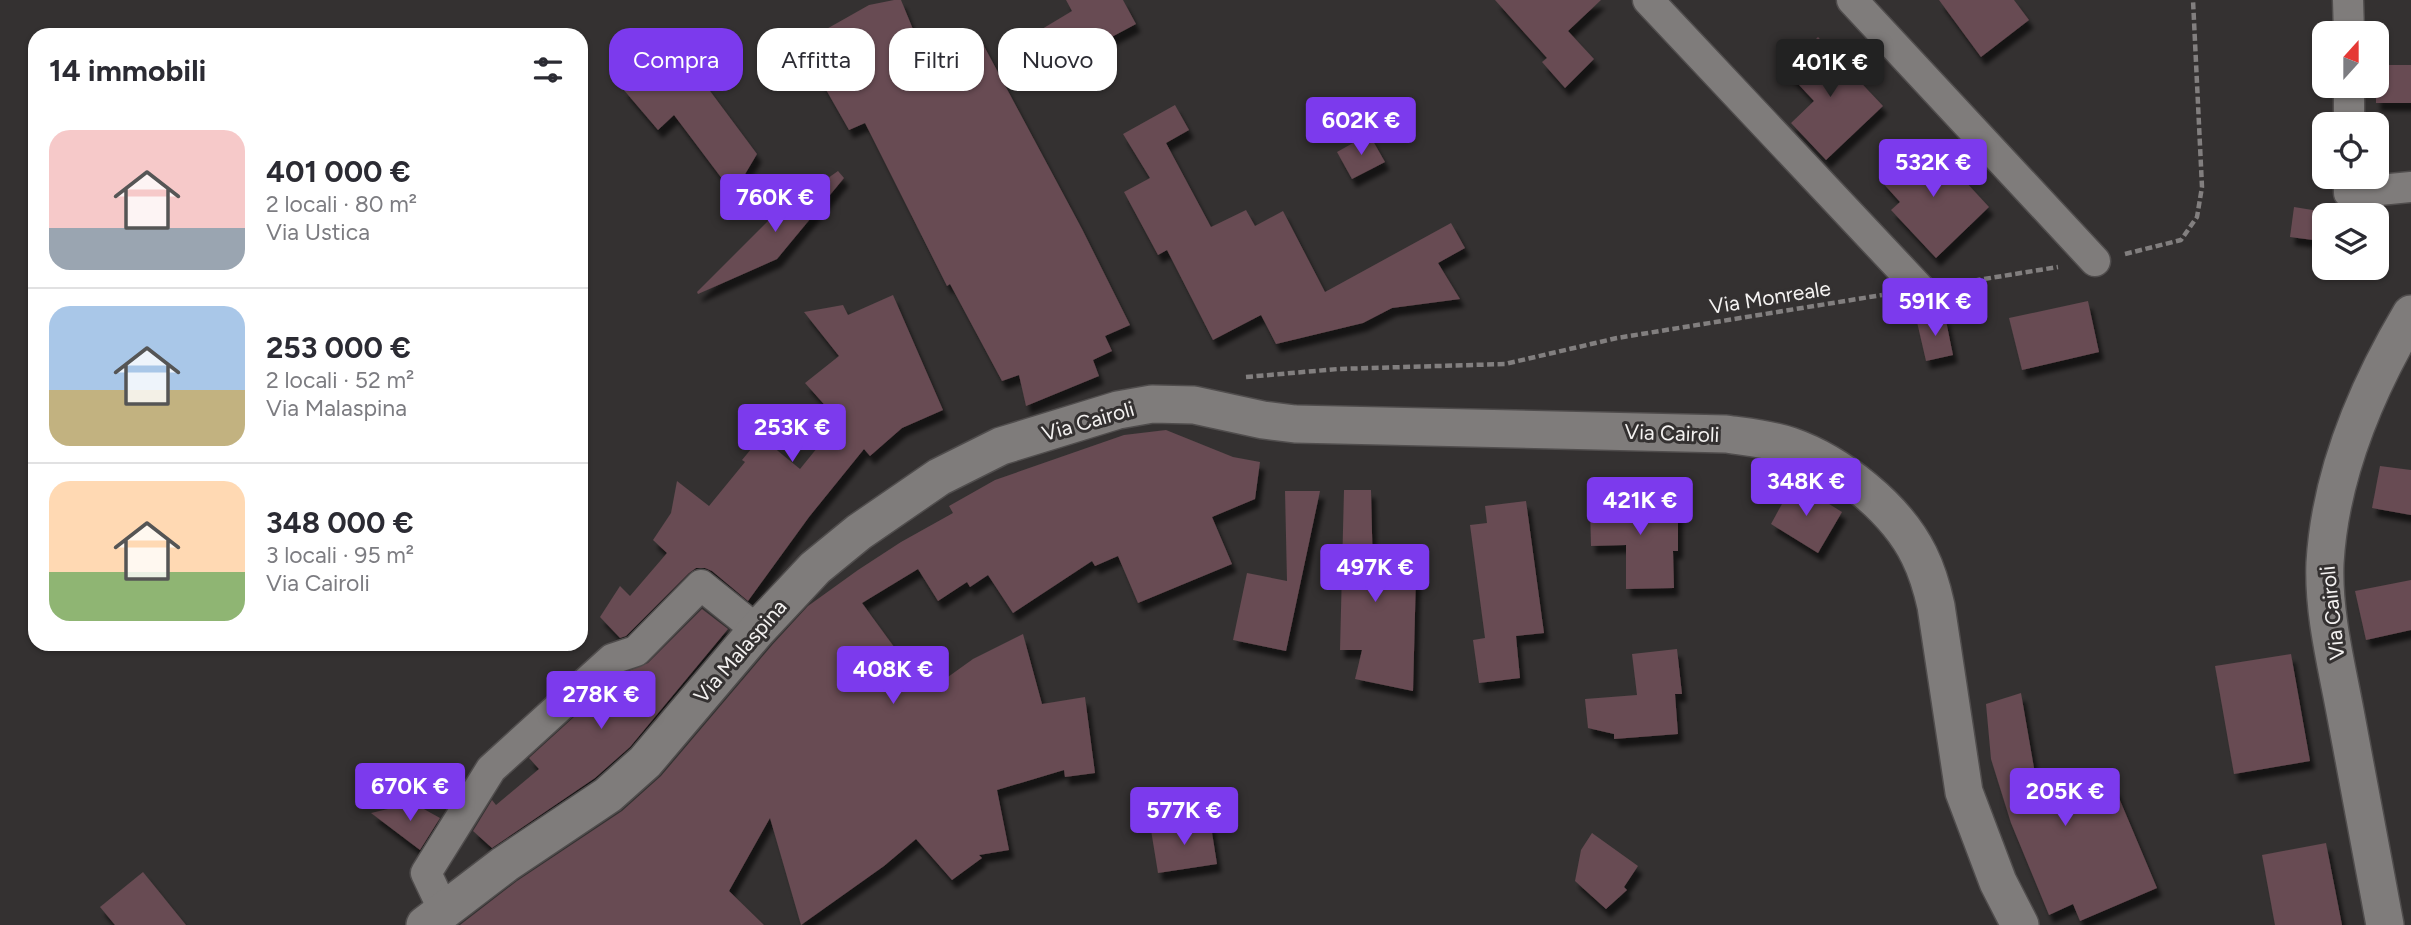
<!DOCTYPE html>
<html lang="it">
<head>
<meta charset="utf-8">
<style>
	body { margin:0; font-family:Figtree,sans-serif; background:#f2f2f3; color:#2b2b33; height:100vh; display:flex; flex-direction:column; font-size:26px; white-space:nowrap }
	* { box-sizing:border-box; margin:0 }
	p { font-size:23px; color:#7c7c81 }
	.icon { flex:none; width:38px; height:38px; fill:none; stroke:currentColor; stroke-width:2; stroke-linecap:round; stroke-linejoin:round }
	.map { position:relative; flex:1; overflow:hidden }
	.drawer { position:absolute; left:28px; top:28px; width:560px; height:623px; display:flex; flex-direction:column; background:#fff; border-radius:21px; box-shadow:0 2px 5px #0004 }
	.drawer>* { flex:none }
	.guide { position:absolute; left:609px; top:28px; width:665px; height:63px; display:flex; gap:14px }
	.needle { width:46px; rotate:21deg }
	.buttons { position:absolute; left:2312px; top:21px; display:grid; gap:14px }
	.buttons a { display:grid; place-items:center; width:77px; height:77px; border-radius:14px; background:#fff; box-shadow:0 2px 5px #0004; font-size:35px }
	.price { position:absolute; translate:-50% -60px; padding:0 16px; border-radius:7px; background:#7c3aed; color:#fff; font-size:23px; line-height:46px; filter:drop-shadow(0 2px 4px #0008) }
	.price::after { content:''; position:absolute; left:50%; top:42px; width:21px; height:16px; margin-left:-10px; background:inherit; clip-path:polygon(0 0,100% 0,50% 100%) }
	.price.on { background:#222; color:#fff }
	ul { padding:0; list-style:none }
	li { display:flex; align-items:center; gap:21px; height:175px; padding:0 21px }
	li+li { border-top:2px solid #e1e1e2 }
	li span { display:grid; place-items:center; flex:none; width:196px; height:140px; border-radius:21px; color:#555 }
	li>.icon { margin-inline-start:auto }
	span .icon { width:84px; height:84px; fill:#fffc; stroke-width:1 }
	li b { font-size:30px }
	h2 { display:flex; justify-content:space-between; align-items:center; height:84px; padding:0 21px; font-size:30px }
	.pill { padding:0 24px; border-radius:21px; background:#fff; box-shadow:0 2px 5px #0004; font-size:24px; line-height:63px }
	.pill.on { background:#7c3aed; color:#fff }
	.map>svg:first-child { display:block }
</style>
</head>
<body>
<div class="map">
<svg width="2411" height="925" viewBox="0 0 2411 925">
	<defs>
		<filter id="shadow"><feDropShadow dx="4.5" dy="8" stdDeviation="2" flood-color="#0009"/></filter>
	</defs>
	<rect width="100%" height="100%" fill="#343131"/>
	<g fill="#674b52" filter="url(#shadow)">
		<path d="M 894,0 L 901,0 L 926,61 L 977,33 L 1082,229 L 1130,325 L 1105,336 L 1112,351 L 1093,360 L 1099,376 L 1026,406 L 1019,375 L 1002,381 L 950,284 L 947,286 L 865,123 L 849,130 L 800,44 L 869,5 Z"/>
		<path d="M 1066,0 L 1123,0 L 1136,24 L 1061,64 L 1042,29 L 1072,11 Z"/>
		<path d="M 1495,0 L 1601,0 L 1568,31 L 1594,59 L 1565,88 L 1542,62 L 1547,58 Z"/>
		<path d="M 1939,0 L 2014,0 L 2029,20 L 1981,57 Z"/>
		<path d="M 1818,37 L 1883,106 L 1826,160 L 1791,123 L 1814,101 L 1785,70 Z"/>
		<path d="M 678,48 L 757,154 L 741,181 L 726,184 L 674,115 L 658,130 L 623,89 Z"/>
		<rect x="2376" y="65" width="35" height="38"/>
		<path d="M 1175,105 L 1189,130 L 1166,143 L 1211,227 L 1246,210 L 1255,226 L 1283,211 L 1325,292 L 1451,223 L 1465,248 L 1438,263 L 1460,299 L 1392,308 L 1363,323 L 1276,344 L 1261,315 L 1213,340 L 1167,250 L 1158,255 L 1124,192 L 1150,178 L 1123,134 Z"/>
		<path d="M 1369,134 L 1385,162 L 1352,179 L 1337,152 Z"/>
		<path d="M 1927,140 L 1989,207 L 1936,258 L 1891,210 L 1900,202 L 1881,181 Z"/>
		<path d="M 838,171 L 844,178 L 777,259 L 698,294 L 697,292 L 770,219 Z"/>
		<path d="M 2294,207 L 2325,212 L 2321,241 L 2290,237 Z"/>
		<path d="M 893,295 L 943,410 L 902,428 L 870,456 L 864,449 L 809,517 L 748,601 L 712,571 L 705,568 L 696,568 L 689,573 L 626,636 L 620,638 L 600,617 L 620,586 L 630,596 L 667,553 L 653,540 L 671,513 L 677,481 L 709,506 L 745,462 L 742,460 L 761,437 L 800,469 L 839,421 L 805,383 L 839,356 L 804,312 L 843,305 L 848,315 Z"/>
		<path d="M 2088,301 L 2099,352 L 2022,370 L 2009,318 Z"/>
		<path d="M 1945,316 L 1953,355 L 1926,361 L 1917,322 Z"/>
		<path d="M 1166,430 L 1233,457 L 1260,462 L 1255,499 L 1212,517 L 1232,564 L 1138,603 L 1118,556 L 1095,566 L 1092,561 L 1013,613 L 988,575 L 970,587 L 967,582 L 938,601 L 918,569 L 862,603 L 927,692 L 973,659 L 1023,634 L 1042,704 L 1085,697 L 1095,773 L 1065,777 L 1064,770 L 997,790 L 1009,850 L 979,855 L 982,858 L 952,880 L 916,839 L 884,866 L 801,925 L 770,818 L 729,891 L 764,925 L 460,925 L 517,881 L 622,811 L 661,776 L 773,644 L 808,606 L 858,570 L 901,542 L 953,513 L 949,506 L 995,480 L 1124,435 Z"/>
		<path d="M 2380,466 L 2411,470 L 2411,515 L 2372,508 Z"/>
		<path d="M 1794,482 L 1842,512 L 1818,553 L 1771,524 Z"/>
		<path d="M 1344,490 L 1371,490 L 1373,574 L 1416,575 L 1413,691 L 1355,679 L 1362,650 L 1340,650 Z"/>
		<path d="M 1650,490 L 1650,504 L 1678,504 L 1678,551 L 1673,551 L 1674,588 L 1626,589 L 1626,545 L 1591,546 L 1590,505 L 1616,505 L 1615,491 Z"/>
		<path d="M 1285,491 L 1320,491 L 1286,651 L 1233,640 L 1247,573 L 1287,581 Z"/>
		<path d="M 1526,501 L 1544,633 L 1516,636 L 1520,678 L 1479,683 L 1473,640 L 1485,638 L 1470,525 L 1487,523 L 1485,506 Z"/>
		<path d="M 2411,580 L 2411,630 L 2366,640 L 2355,591 Z"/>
		<path d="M 702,609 L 728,629 L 630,747 L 595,778 L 492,848 L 473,831 L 492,800 L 496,805 L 539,769 L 529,758 L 621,674 L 648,663 Z"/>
		<path d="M 1677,649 L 1682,694 L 1675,694 L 1678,734 L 1614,739 L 1614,734 L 1588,728 L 1585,699 L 1637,695 L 1632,654 Z"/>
		<path d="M 2291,654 L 2310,761 L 2234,774 L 2215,666 Z"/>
		<path d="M 2021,693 L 2042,814 L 2114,786 L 2157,888 L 2080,921 L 2073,904 L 2049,915 L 2011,823 L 1991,759 L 1986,704 Z"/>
		<path d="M 413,803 L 440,818 L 420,850 L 371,813 Z"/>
		<path d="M 1210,820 L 1217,864 L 1158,873 L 1151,830 Z"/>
		<path d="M 1592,833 L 1638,866 L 1624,887 L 1627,890 L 1606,909 L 1575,881 L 1581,850 Z"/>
		<path d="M 2326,843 L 2342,925 L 2275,925 L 2262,855 Z"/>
		<path d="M 143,872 L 186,925 L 115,925 L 100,907 Z"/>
	</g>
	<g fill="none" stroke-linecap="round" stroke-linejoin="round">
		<defs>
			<g id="minor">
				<path d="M 1648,0 L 1920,289"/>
				<path d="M 1852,0 L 2095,261"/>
				<path d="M 2348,0 L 2349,33"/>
				<path d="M 2349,86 L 2349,124"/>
				<path d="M 2349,177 L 2349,193 L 2411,187"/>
				<path d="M 444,911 L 426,873 L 491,769 L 612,659 L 636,651 L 701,585 L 757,630"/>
			</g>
			<g id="tertiary">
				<path d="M 425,925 L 505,864 L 608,795 L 645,762 L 757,630 L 815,568 L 859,532 L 939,477 L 1001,446 L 1118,410 L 1152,404 L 1194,405 L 1263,420 L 1295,424 L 1726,434 C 1747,437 1770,439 1790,446 C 1839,463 1896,508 1919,555 C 1927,571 1932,588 1936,606 L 1964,792 L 1998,882 L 2020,925"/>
				<path d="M 2385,925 C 2372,854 2358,782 2345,711 C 2336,663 2323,612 2325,563 C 2330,476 2367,388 2411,314"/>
			</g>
		</defs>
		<use href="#minor" stroke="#504d4d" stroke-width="33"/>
		<use href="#tertiary" stroke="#504d4d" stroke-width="40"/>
		<g stroke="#827f7f" stroke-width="4.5" stroke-dasharray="7 3.5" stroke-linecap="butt">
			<path d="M 2125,254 L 2181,240 L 2197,217 L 2202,187 L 2193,0"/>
			<path d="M 1953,284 L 2058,267"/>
			<path d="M 1246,377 L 1338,369 L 1505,364 L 1617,338 L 1882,295"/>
		</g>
		<use href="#minor" stroke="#7f7c7b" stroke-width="30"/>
		<use href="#tertiary" stroke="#7f7c7b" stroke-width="37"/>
	</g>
	<g text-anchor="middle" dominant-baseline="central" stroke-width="6" stroke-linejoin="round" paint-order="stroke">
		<g font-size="21" fill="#f4f2f1" stroke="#343131">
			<text transform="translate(1770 297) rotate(-9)">Via Monreale</text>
			<text transform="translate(1088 421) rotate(-16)">Via Cairoli</text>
			<text transform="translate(1672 433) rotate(2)">Via Cairoli</text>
			<text transform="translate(2332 613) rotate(-96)">Via Cairoli</text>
			<text transform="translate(740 651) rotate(-49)">Via Malaspina</text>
		</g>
	</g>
</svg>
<div class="buttons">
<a><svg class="needle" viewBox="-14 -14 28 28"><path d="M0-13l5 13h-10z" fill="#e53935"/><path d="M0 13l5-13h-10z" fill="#7c7c81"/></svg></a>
<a><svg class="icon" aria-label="locate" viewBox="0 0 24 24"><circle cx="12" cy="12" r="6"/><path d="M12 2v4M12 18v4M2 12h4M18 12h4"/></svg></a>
<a><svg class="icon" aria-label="layers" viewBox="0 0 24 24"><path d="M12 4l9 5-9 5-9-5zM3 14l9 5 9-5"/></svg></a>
</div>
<b class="price on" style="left:1830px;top:99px">401K €</b>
<b class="price" style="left:1361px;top:157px">602K €</b>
<b class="price" style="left:1933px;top:199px">532K €</b>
<b class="price" style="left:775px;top:234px">760K €</b>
<b class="price" style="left:1935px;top:338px">591K €</b>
<b class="price" style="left:792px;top:464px">253K €</b>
<b class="price" style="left:1806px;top:518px">348K €</b>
<b class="price" style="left:1640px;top:537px">421K €</b>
<b class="price" style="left:1375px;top:604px">497K €</b>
<b class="price" style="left:893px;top:706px">408K €</b>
<b class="price" style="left:601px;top:731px">278K €</b>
<b class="price" style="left:410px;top:823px">670K €</b>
<b class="price" style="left:2065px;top:828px">205K €</b>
<b class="price" style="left:1184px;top:847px">577K €</b>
<div class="guide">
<a class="pill on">Compra</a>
<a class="pill">Affitta</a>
<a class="pill">Filtri</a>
<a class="pill">Nuovo</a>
</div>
<section class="drawer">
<h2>14 immobili<svg class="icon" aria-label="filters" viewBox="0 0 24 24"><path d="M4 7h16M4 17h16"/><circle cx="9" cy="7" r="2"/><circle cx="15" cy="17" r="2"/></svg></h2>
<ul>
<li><span style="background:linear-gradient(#f6c9c9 70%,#9aa5b1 0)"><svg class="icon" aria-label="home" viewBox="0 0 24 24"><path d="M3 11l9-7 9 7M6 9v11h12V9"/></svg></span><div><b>401 000 €</b><p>2 locali · 80 m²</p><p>Via Ustica</p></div></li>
<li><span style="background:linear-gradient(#a9c7e8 60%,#c2b280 0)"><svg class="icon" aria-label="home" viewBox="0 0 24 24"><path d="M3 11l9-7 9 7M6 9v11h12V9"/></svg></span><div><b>253 000 €</b><p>2 locali · 52 m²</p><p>Via Malaspina</p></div></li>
<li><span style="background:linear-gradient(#ffd9b3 65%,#8fb573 0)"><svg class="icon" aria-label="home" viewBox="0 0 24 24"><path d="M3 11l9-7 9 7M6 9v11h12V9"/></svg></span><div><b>348 000 €</b><p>3 locali · 95 m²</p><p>Via Cairoli</p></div></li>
</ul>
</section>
</div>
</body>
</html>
